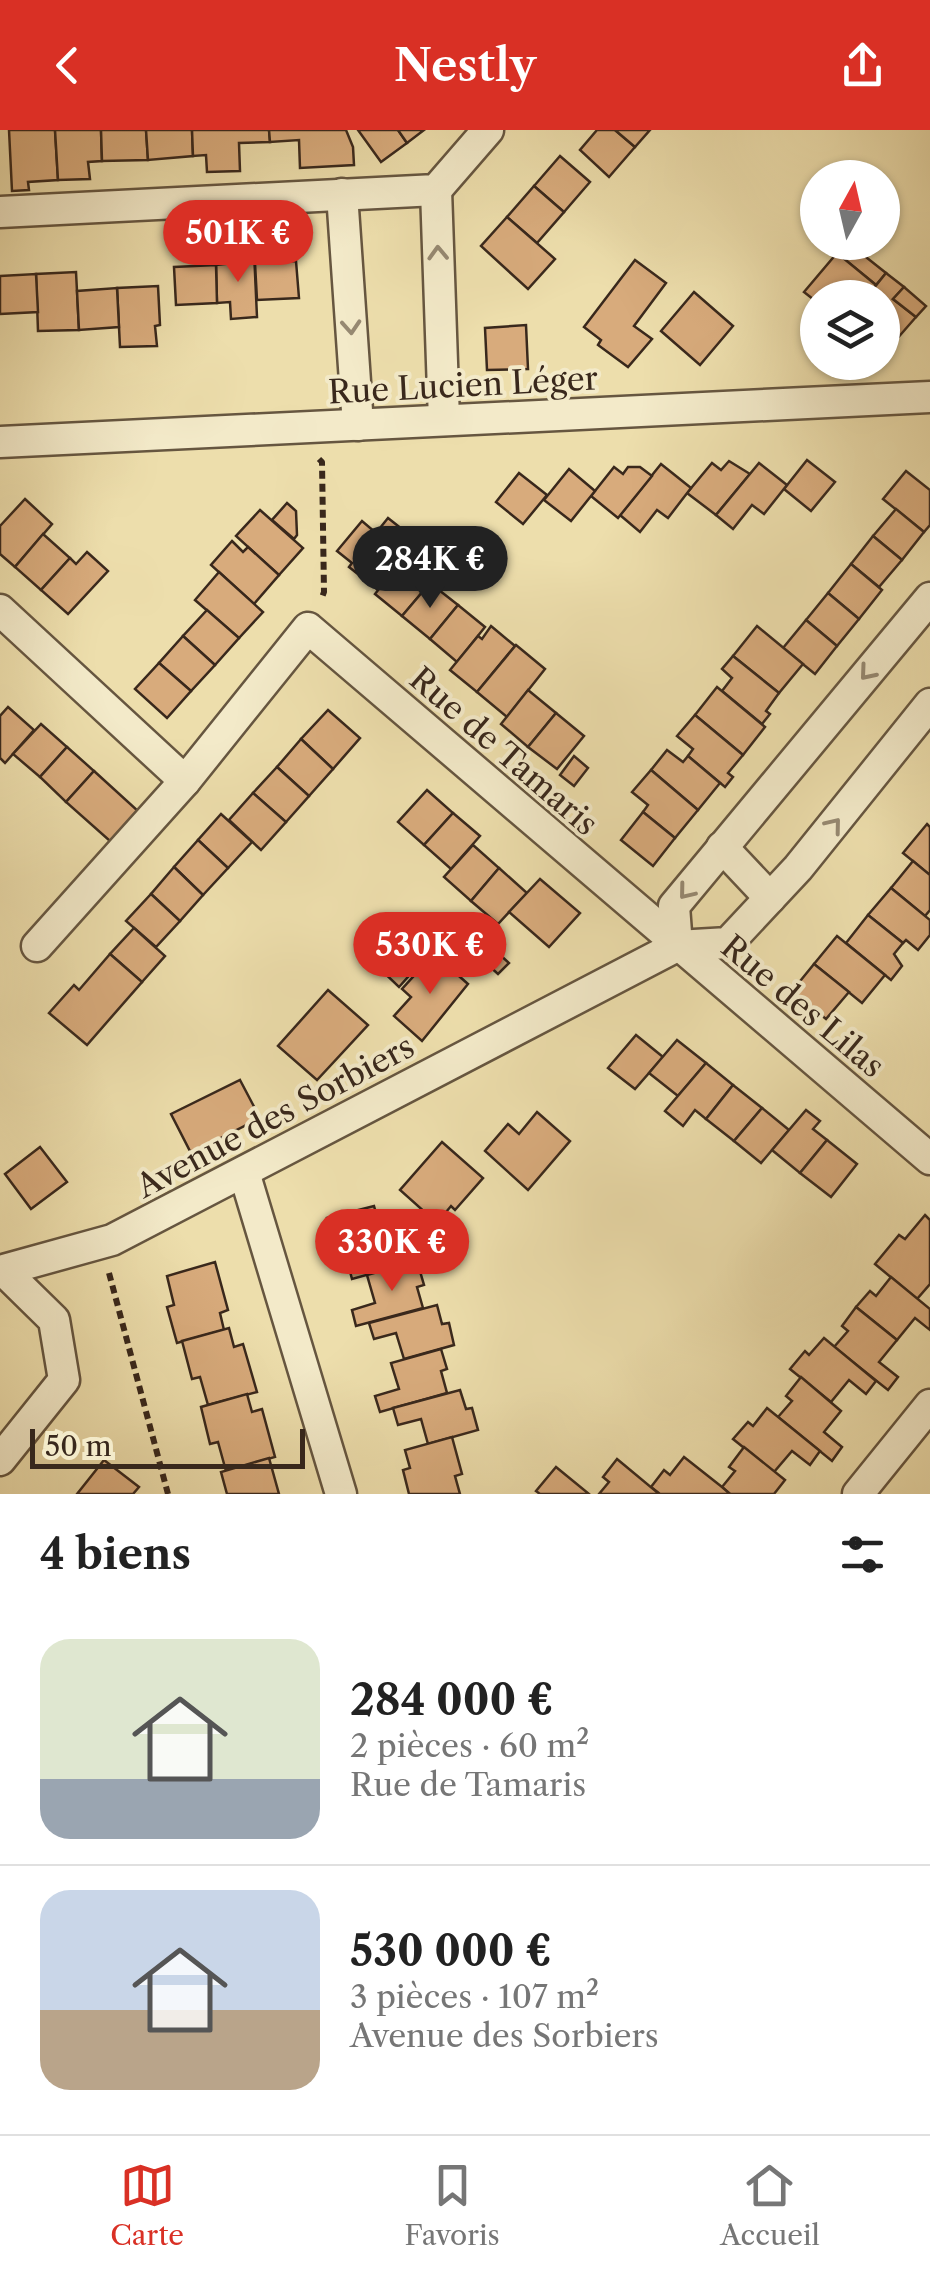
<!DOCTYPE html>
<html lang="fr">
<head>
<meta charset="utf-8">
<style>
	body { margin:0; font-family:"Libre Caslon Text",serif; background:#f2f2f2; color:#222; height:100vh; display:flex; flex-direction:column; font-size:38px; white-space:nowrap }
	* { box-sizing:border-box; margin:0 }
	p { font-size:32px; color:#767676 }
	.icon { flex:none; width:55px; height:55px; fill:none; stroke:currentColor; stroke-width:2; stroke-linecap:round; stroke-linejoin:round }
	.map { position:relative; height:1364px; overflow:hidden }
	.side { display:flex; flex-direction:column; background:#fff; flex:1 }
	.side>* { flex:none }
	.needle { width:65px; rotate:8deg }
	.buttons { position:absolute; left:800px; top:30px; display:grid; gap:20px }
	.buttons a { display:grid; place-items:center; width:100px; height:100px; border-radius:50%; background:#fff; box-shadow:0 2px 8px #0004; font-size:50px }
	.scale { position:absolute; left:30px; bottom:25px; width:275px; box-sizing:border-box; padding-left:10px; border:5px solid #39281c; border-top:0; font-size:28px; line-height:35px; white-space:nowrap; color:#39281c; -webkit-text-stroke:8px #f3eac9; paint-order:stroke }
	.price { position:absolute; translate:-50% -85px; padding:0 22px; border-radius:35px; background:#d93025; color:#fff; font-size:32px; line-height:65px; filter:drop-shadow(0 2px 5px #0008) }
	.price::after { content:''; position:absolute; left:50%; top:60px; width:30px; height:22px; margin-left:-15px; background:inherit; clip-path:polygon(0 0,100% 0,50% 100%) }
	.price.on { background:#222; color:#fff }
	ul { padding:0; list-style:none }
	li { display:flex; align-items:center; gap:30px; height:250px; padding:0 40px }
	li+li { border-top:2px solid #e0e0e0 }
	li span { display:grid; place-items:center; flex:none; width:280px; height:200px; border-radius:30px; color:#555 }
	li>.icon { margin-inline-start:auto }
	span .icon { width:120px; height:120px; fill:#fffc; stroke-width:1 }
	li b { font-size:42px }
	h2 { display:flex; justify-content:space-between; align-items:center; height:120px; padding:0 40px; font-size:42px }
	header { display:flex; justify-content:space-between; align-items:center; height:130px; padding:0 40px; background:#d93025; color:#fff; font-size:45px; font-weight:600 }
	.tab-bar { display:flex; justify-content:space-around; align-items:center; height:140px; border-top:2px solid #e0e0e0; background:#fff; font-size:28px; color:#767676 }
	.tab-bar a { display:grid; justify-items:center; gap:5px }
	.tab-bar .on { color:#d93025 }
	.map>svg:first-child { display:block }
</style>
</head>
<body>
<header><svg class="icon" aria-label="back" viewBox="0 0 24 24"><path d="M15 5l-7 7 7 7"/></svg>Nestly<svg class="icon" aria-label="share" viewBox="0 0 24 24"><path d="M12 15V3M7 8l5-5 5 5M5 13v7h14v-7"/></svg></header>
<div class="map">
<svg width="930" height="1364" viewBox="0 0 930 1364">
	<rect width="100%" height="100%" fill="#eddeac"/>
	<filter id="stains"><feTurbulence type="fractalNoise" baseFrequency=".002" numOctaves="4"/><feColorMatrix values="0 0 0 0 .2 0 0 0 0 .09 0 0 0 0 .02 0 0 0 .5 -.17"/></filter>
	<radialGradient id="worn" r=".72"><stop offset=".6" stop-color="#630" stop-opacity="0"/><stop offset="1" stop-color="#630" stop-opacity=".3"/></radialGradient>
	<g fill="#d8ab7c" stroke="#39281c" stroke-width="2.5">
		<path d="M 9,0 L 55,0 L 58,50 L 28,52 L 29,60 L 12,61 Z"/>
		<path d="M 55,0 L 101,0 L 102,31 L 88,32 L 90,49 L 58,50 Z"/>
		<path d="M 101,0 L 146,0 L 148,30 L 102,31 Z"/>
		<path d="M 146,0 L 192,0 L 193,26 L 148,30 Z"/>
		<path d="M 192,0 L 269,0 L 270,12 L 239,13 L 240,41 L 207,42 L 206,25 L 193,26 Z"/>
		<path d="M 269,0 L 346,0 L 353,17 L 354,35 L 300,38 L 299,10 L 270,12 Z"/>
		<path d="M 358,0 L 398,0 L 407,13 L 381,32 Z"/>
		<path d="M 398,0 L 424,0 L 407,13 Z"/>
		<path d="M 597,0 L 615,0 L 635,17 L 609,47 L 580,20 Z"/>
		<path d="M 615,0 L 650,0 L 635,17 Z"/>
		<path d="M 560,26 L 590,52 L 564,82 L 534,56 Z"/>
		<path d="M 534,56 L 564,82 L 537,113 L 507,87 Z"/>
		<path d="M 507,87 L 555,129 L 528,159 L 481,116 Z"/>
		<path d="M 847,112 L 886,143 L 876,155 L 837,123 Z"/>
		<path d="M 234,121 L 254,121 L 257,187 L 231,189 L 230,172 L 217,173 L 216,135 L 234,133 Z"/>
		<path d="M 837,123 L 876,155 L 866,168 L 818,168 L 818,173 L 804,162 Z"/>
		<path d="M 635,130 L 666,153 L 634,196 L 652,209 L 628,237 L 598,215 L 601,210 L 584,197 Z"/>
		<path d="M 296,131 L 299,168 L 257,170 L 255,133 Z"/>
		<path d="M 216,135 L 217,173 L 176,175 L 174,137 Z"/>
		<path d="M 76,142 L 79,200 L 38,201 L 36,144 Z"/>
		<path d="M 886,143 L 904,157 L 893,169 L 916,187 L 882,226 L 882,168 L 866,168 Z"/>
		<path d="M 36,144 L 38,182 L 0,184 L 0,146 Z"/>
		<path d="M 158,156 L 160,195 L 155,196 L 157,216 L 120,217 L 117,158 Z"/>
		<path d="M 904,157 L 926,176 L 916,187 L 893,169 Z"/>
		<path d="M 117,158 L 119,197 L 79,200 L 77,161 Z"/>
		<path d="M 694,162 L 733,196 L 700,235 L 661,201 Z"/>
		<path d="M 526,195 L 528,239 L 487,240 L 485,198 Z"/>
		<path d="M 807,330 L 835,352 L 811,381 L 784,359 Z"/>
		<path d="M 729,331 L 750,344 L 716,385 L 687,363 L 712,333 L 721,340 Z"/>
		<path d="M 759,333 L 787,355 L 764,384 L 752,375 L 733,399 L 716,385 Z"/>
		<path d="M 661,334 L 691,358 L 668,388 L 657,380 L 640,402 L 620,385 Z"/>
		<path d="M 614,337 L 623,344 L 628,337 L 640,337 L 652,346 L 618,388 L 591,366 Z"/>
		<path d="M 569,339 L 595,361 L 571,391 L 544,370 Z"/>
		<path d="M 906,341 L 930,360 L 930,395 L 924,402 L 883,369 Z"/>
		<path d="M 519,343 L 547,365 L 523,394 L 496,372 Z"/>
		<path d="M 25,369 L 52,394 L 15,437 L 0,424 L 0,396 Z"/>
		<path d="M 287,373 L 296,381 L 297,405 L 294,409 L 272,390 Z"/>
		<path d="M 896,379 L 924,402 L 902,430 L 873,406 Z"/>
		<path d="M 260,380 L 303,418 L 279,445 L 236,406 Z"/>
		<path d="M 388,388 L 417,411 L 378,460 L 349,437 L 352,433 L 337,421 L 362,391 L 376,403 Z"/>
		<path d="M 43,404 L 70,428 L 41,460 L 15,437 Z"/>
		<path d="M 873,406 L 902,430 L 879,457 L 851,434 Z"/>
		<path d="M 232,411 L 243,422 L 248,417 L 279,445 L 254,474 L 211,435 Z"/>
		<path d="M 87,422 L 108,441 L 68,484 L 41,460 L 70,428 L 76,434 Z"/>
		<path d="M 402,430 L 430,453 L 402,486 L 375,464 Z"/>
		<path d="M 851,434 L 882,460 L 859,489 L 828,463 Z"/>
		<path d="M 219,442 L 263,482 L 239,508 L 195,470 Z"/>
		<path d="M 430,453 L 458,475 L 430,509 L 402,486 Z"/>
		<path d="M 828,463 L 859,489 L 837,516 L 806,490 Z"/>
		<path d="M 458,475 L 485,497 L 457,532 L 430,509 Z"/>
		<path d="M 207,480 L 239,508 L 215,535 L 183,506 Z"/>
		<path d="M 806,490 L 837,516 L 815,544 L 783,518 Z"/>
		<path d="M 491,496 L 515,516 L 477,562 L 450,540 L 478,506 L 482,509 Z"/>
		<path d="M 757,496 L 803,534 L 779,563 L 733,526 Z"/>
		<path d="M 183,506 L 215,535 L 191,561 L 159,533 Z"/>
		<path d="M 516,515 L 545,539 L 507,587 L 477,562 Z"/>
		<path d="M 733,526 L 779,563 L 766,581 L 770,584 L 762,594 L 722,561 L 732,548 L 722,539 Z"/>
		<path d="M 159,533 L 191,561 L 167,588 L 135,559 Z"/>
		<path d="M 717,557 L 765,597 L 743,625 L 695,585 Z"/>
		<path d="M 528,560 L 556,583 L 528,617 L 501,594 Z"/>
		<path d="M 8,577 L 34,600 L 5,633 L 0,628 L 0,586 Z"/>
		<path d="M 328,580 L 360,608 L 333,639 L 301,609 Z"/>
		<path d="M 556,583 L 584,606 L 557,639 L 528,617 Z"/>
		<path d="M 695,585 L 743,625 L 728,643 L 733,647 L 725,657 L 688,626 L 693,619 L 677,606 Z"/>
		<path d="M 41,594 L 67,617 L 40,647 L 13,624 Z"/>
		<path d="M 301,609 L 333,639 L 309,666 L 277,637 Z"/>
		<path d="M 67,617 L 94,641 L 66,672 L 40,647 Z"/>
		<path d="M 667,620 L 683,632 L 688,626 L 720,653 L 698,680 L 651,640 Z"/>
		<path d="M 574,626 L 588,638 L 574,656 L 560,645 Z"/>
		<path d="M 277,637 L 309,666 L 286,692 L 253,663 Z"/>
		<path d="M 651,640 L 698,680 L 675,708 L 643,682 L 648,675 L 632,662 Z"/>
		<path d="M 94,641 L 138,681 L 110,711 L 66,672 Z"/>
		<path d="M 427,660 L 453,683 L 424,715 L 398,692 Z"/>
		<path d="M 253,663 L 286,692 L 261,720 L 229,690 Z"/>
		<path d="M 643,682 L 675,708 L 653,736 L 621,710 Z"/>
		<path d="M 453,683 L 480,706 L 451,739 L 424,715 Z"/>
		<path d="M 221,684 L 252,712 L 228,738 L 198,710 Z"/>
		<path d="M 927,694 L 930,697 L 930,745 L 903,723 Z"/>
		<path d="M 198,710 L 228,738 L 203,765 L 174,737 Z"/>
		<path d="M 473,715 L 499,738 L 471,771 L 444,747 Z"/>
		<path d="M 913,731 L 930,745 L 930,780 L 925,786 L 891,758 Z"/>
		<path d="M 174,737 L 203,765 L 180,791 L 151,764 Z"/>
		<path d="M 499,738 L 527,763 L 498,794 L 471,771 Z"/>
		<path d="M 540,749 L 580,783 L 549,817 L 509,782 Z"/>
		<path d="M 891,758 L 930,790 L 930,805 L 918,820 L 906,810 L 903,813 L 868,785 Z"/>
		<path d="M 151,764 L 180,791 L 156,817 L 126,791 Z"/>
		<path d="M 868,785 L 903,813 L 894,824 L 902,836 L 891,850 L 846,813 Z"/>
		<path d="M 134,798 L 165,826 L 142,852 L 110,824 Z"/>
		<path d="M 408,799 L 431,821 L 399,857 L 377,836 Z"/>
		<path d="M 837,806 L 885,845 L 862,873 L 814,834 Z"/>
		<path d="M 486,812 L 509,833 L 498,844 L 476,824 Z"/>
		<path d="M 110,824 L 142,852 L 87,915 L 49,883 L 74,855 L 79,860 Z"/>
		<path d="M 434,824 L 468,854 L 422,911 L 394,886 L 411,867 L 402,859 Z"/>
		<path d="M 814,834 L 849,862 L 826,889 L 792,861 Z"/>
		<path d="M 328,860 L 368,895 L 317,950 L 278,916 Z"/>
		<path d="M 636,905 L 663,927 L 635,959 L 608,938 Z"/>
		<path d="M 677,910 L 706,933 L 678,966 L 649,943 Z"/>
		<path d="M 706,933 L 733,955 L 706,989 L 695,980 L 683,996 L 665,981 Z"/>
		<path d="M 240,950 L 260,988 L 191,1023 L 171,984 Z"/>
		<path d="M 733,955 L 762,978 L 734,1011 L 706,989 Z"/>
		<path d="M 762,978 L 789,1000 L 761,1033 L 734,1011 Z"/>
		<path d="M 806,980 L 820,991 L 813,999 L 827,1010 L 800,1043 L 772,1020 Z"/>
		<path d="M 537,982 L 570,1011 L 528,1060 L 485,1021 L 508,994 L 519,1004 Z"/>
		<path d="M 827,1010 L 857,1034 L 831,1067 L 800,1043 Z"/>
		<path d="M 442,1012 L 483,1048 L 455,1080 L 451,1076 L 437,1093 L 400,1060 Z"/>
		<path d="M 40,1017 L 67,1052 L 31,1079 L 5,1044 Z"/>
		<path d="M 374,1076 L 382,1104 L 390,1102 L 399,1136 L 352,1149 L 348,1134 L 340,1137 L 327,1088 Z"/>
		<path d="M 925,1085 L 930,1090 L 930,1154 L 917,1169 L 875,1134 L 899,1105 L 905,1109 Z"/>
		<path d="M 417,1131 L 424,1155 L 417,1157 L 423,1178 L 356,1196 L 352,1180 L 375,1173 L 367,1145 Z"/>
		<path d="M 215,1132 L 228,1180 L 220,1183 L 224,1200 L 177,1213 L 167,1177 L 174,1175 L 167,1146 Z"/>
		<path d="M 891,1147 L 930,1179 L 930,1200 L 915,1188 L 897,1210 L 856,1177 L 870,1161 L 876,1166 Z"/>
		<path d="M 437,1175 L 442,1194 L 449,1193 L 454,1215 L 404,1229 L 396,1203 L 374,1209 L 369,1193 Z"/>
		<path d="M 856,1177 L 897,1210 L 879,1232 L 898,1247 L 888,1260 L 834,1217 L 848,1201 L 842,1196 Z"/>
		<path d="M 229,1198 L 234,1217 L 243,1214 L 257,1262 L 208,1275 L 200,1247 L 192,1249 L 182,1211 Z"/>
		<path d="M 824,1208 L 876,1251 L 866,1264 L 849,1250 L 831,1272 L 790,1239 L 805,1221 L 809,1225 Z"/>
		<path d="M 441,1219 L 447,1239 L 441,1241 L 447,1263 L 380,1282 L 375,1266 L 399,1259 L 391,1233 Z"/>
		<path d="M 801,1247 L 841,1281 L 824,1302 L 842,1317 L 832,1331 L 778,1287 L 792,1271 L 786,1266 Z"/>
		<path d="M 460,1260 L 466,1279 L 472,1278 L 478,1300 L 428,1314 L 421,1289 L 398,1295 L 393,1278 Z"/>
		<path d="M 247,1264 L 252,1282 L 262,1279 L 275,1327 L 226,1341 L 218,1312 L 210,1314 L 201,1277 Z"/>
		<path d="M 767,1278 L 820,1321 L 810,1335 L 792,1321 L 774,1342 L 733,1309 L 748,1292 L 753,1296 Z"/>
		<path d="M 452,1307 L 462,1344 L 455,1346 L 460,1364 L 409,1364 L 403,1340 L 410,1338 L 405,1320 Z"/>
		<path d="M 744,1317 L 785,1350 L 774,1364 L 730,1364 L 722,1357 L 735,1341 L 729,1337 Z"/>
		<path d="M 684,1327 L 722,1357 L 730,1364 L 660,1364 L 651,1357 L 664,1340 L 670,1345 Z"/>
		<path d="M 269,1328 L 279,1364 L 227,1364 L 221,1342 Z"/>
		<path d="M 617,1329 L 658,1363 L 657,1364 L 599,1364 L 609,1352 L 603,1347 Z"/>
		<path d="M 104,1330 L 139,1357 L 133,1364 L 77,1364 Z"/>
		<path d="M 556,1337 L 589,1364 L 540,1364 L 536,1361 Z"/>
	</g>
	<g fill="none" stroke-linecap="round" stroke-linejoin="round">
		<defs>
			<g id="street">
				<path d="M 436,60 L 444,290"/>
				<path d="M 342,64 L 358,295"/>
				<path d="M 0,82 L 436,60 L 488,0"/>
				<path d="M 0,312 L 930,267"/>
				<path d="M 0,480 L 185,651 L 308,498 L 930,1029"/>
				<path d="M 722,717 L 770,768"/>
				<path d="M 37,816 L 185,651"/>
				<path d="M 677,816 L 674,776 L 930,468"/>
				<path d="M 244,1042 L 341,1364"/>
				<path d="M 0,1141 L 112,1110 L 677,816 L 728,813 L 798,738 L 930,574"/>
				<path d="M 0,1330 L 64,1250 L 54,1190 L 4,1141"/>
				<path d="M 858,1364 L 930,1275"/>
			</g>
		</defs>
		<use href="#street" stroke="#665640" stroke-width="35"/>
		<g stroke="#39281c" stroke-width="6" stroke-dasharray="8 5" stroke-linecap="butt">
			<path d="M 319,329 L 322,332 L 324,462 L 321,470"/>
			<path d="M 109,1143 L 168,1364"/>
		</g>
		<use href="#street" stroke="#f3eac9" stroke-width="30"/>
	</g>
	<defs><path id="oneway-chevron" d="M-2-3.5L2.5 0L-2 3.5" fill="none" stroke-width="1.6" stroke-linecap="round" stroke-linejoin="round" transform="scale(2.5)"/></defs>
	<g stroke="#968972">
		<use href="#oneway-chevron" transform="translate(438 123) rotate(-92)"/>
		<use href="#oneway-chevron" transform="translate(351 197) rotate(86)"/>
		<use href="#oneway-chevron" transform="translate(867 543) rotate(130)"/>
		<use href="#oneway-chevron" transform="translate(834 695) rotate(-51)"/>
		<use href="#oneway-chevron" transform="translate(686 762) rotate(129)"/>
	</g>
	<g text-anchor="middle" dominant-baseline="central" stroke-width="8" stroke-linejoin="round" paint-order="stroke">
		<g font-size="32" fill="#39281c" stroke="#f3eac9">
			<text transform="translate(463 255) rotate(-3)">Rue Lucien Léger</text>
			<text transform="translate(504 621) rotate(41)">Rue de Tamaris</text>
			<text transform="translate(803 876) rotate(40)">Rue des Lilas</text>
			<text transform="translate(275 986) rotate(-28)">Avenue des Sorbiers</text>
		</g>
	</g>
	<rect width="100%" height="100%" filter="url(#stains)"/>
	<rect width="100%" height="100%" fill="url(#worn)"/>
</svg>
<div class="buttons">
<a><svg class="needle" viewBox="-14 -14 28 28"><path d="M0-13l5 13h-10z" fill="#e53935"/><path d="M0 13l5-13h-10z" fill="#767676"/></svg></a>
<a><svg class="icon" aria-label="layers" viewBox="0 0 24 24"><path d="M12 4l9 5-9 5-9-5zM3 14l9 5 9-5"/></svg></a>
</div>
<div class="scale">50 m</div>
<b class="price" style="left:238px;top:155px">501K €</b>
<b class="price on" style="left:430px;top:481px">284K €</b>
<b class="price" style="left:430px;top:867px">530K €</b>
<b class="price" style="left:392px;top:1164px">330K €</b>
</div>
<section class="side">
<h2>4 biens<svg class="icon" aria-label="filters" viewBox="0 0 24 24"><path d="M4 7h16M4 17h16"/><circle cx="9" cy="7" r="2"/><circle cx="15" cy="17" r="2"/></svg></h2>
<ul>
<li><span style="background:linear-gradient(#dfe7d0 70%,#9aa5b1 0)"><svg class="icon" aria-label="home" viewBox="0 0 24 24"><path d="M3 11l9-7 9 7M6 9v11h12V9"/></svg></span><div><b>284 000 €</b><p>2 pièces · 60 m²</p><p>Rue de Tamaris</p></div></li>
<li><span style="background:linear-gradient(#c9d6e8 60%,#b9a48a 0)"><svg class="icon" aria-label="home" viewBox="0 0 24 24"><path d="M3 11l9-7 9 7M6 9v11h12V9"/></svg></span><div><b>530 000 €</b><p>3 pièces · 107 m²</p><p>Avenue des Sorbiers</p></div></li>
</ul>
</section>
<nav class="tab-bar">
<a class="on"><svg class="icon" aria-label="map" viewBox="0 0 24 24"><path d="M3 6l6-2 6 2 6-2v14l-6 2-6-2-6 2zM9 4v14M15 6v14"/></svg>Carte</a>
<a><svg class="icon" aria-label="saved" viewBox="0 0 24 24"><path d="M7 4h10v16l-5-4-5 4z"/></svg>Favoris</a>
<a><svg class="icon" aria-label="home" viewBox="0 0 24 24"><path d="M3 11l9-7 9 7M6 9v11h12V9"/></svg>Accueil</a>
</nav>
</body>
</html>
